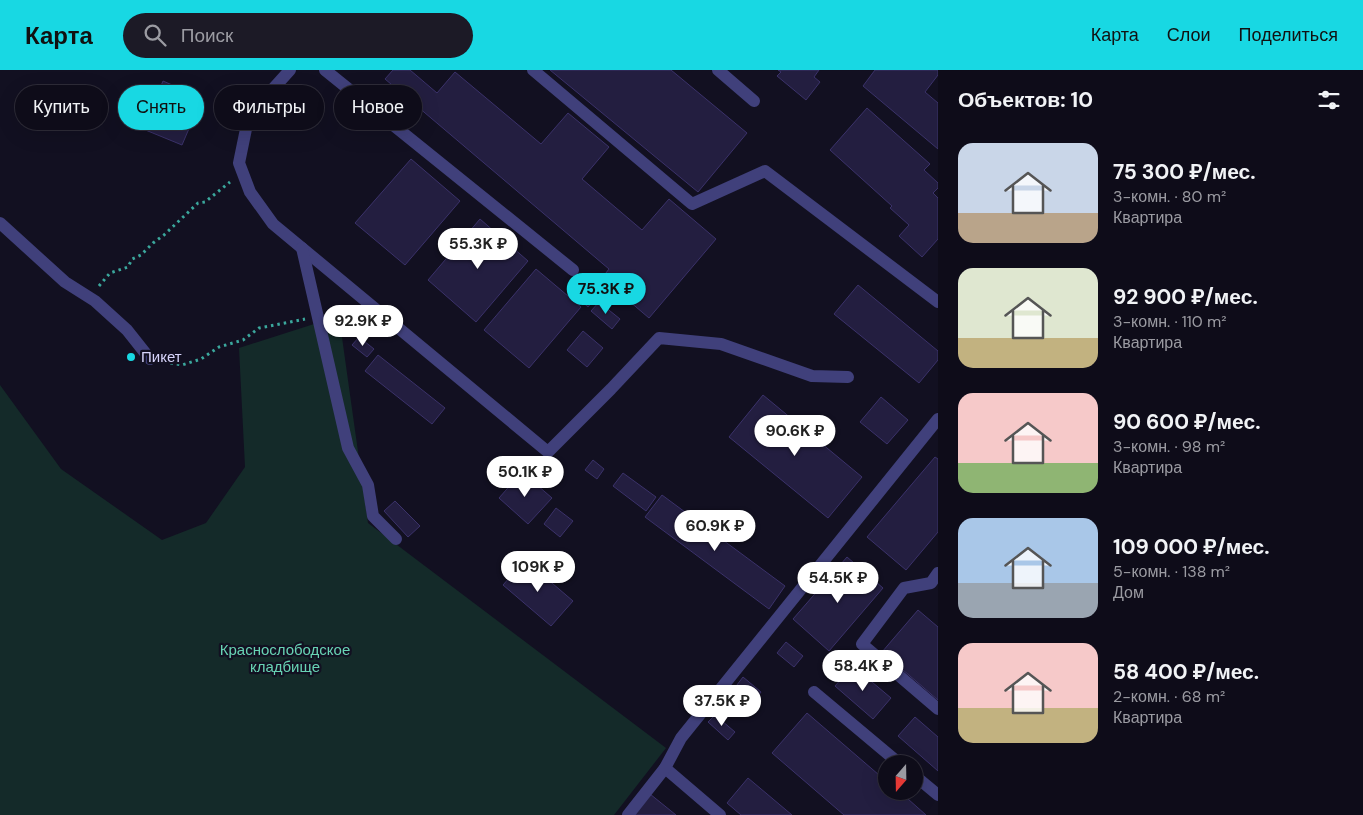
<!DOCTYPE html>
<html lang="ru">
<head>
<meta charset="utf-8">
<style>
	body { margin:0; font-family:"DM Sans",sans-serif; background:#1c1a26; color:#f1f3f6; height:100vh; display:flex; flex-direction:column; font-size:19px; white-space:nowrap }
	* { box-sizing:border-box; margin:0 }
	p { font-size:16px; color:#9b9ba2 }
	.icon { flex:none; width:28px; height:28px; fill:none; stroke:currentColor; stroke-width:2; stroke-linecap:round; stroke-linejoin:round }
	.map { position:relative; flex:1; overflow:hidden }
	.side { display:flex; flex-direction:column; background:#0e0c19; width:425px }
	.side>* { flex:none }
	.hud { position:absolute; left:15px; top:15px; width:475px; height:45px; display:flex; gap:10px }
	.needle { width:32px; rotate:200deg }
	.fabs { position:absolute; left:878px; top:685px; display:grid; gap:10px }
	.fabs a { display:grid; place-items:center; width:45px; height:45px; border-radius:50%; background:#0e0c19; box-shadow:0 5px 20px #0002,0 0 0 1px #2e2c38; font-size:25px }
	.price { position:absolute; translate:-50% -42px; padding:0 11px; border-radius:18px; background:#fff; color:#222; font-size:16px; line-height:32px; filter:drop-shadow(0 1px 2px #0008) }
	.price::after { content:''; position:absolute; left:50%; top:30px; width:15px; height:11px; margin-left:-8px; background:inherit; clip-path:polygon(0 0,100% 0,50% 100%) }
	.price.selected { background:#18d8e3; color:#111 }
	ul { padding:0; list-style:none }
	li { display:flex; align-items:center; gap:15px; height:125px; padding:0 20px }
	li span { display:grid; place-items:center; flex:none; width:140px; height:100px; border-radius:15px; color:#555 }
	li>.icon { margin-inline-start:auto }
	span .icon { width:60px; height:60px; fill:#fffc; stroke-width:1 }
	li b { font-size:21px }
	h2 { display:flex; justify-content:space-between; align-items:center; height:60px; padding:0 20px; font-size:21px }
	.tag { padding:0 18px; border-radius:22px; background:#0e0c19; box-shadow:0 5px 20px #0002,0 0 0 1px #2e2c38; font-size:18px; line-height:45px }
	.tag.selected { background:#18d8e3; color:#111 }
	header { display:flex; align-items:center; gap:30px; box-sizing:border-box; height:70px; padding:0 25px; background:#18d8e3; color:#111 }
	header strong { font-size:24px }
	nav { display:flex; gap:28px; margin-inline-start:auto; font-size:18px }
	.search { width:350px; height:45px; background:#1c1a26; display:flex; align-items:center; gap:12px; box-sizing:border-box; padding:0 18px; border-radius:28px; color:#9b9ba2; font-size:19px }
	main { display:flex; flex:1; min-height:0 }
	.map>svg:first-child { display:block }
</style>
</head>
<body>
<header>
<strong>Карта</strong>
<div class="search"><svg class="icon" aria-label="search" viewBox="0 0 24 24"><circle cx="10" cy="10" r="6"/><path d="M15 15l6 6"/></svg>Поиск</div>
<nav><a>Карта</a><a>Слои</a><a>Поделиться</a></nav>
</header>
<main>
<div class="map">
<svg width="938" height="745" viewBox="0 0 938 745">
	<rect width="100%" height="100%" fill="#121021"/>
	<path fill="#142a29" d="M 339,246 L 368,453 L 666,678 L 614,745 L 0,745 L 0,315 L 61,399 L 162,470 L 206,453 L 245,397 L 239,278 Z"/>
	<g fill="#231e40" stroke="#3b326a">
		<path d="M 393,0 L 410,0 L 437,23 L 455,2 L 541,74 L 568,43 L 609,77 L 582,109 L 642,160 L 669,129 L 716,169 L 649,248 L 602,208 L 609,199 L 385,9 Z"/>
		<path d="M 550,0 L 671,0 L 747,63 L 698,122 Z"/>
		<path d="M 778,0 L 819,0 L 814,7 L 820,12 L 806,30 L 777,6 L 781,2 Z"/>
		<path d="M 875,0 L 938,0 L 938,5 L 925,22 L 938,33 L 938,79 L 863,16 Z"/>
		<path d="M 163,11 L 202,28 L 182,75 L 143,59 Z"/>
		<path d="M 867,38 L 930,94 L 924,100 L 938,113 L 938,118 L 933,123 L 938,128 L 938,169 L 922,187 L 899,166 L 909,155 L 890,138 L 892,136 L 830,80 Z"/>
		<path d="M 411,89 L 460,131 L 405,195 L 355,153 Z"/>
		<path d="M 480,149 L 528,191 L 476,252 L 428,210 Z"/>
		<path d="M 536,199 L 581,237 L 529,298 L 484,260 Z"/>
		<path d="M 579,206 L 600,223 L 588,237 L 568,219 Z"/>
		<path d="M 858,215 L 938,281 L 938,290 L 919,313 L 834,244 Z"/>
		<path d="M 599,232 L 620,249 L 612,259 L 591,241 Z"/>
		<path d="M 583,261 L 603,278 L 587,297 L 567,280 Z"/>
		<path d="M 359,267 L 374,279 L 367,287 L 352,275 Z"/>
		<path d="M 378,285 L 445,338 L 432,354 L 365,301 Z"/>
		<path d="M 763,325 L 862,407 L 828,448 L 729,367 Z"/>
		<path d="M 881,327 L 908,350 L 887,374 L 860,352 Z"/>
		<path d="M 935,387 L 938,389 L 938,462 L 906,500 L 867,467 Z"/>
		<path d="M 593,390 L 604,399 L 597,409 L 585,400 Z"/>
		<path d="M 522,402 L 552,428 L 528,454 L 499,428 Z"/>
		<path d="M 623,403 L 656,427 L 646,441 L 613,416 Z"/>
		<path d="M 662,425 L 785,516 L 769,539 L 645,447 Z"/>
		<path d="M 395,431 L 420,456 L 408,467 L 384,441 Z"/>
		<path d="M 556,438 L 573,451 L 560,467 L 544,454 Z"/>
		<path d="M 847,487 L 883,518 L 829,581 L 793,549 Z"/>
		<path d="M 525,490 L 573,531 L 551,556 L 503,515 Z"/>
		<path d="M 918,540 L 938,557 L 938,630 L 882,582 Z"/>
		<path d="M 786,572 L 803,586 L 794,597 L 777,583 Z"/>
		<path d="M 853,596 L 891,628 L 873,649 L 835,616 Z"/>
		<path d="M 743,607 L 761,622 L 749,638 L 730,624 Z"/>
		<path d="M 807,643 L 886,711 L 886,721 L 899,721 L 926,745 L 844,745 L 772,683 Z"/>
		<path d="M 715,645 L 735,662 L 728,670 L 708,652 Z"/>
		<path d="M 915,647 L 938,667 L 938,701 L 898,666 Z"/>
		<path d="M 748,708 L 792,745 L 741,745 L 727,733 Z"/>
		<path d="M 650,724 L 676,745 L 633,745 Z"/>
	</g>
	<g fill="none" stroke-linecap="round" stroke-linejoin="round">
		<g stroke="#3ba89d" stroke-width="3" stroke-dasharray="2.5 4" stroke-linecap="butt">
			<path d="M 99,216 L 110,203 L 128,197 L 132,189 L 141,185 L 153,173 L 164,165 L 198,133 L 205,132 L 230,112"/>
			<path d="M 164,292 L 182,295 L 201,289 L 219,277 L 243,270 L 259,258 L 305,249"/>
		</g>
		<g stroke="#40407b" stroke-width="12">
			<path d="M 290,0 L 262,31 L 246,59 L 239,93 L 250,122 L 273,154 L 548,382 L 611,319 L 659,268 L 721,274 L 812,306 L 848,307"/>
			<path d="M 325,0 L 573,200"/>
			<path d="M 533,0 L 692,134 L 765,101 L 938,232"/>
			<path d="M 718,0 L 754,31"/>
			<path d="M 0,153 L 65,212 L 95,231 L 127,260 L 150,289"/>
			<path d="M 302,178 L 348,378 L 368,415 L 373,446 L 396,469"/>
			<path d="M 938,503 L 931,513 L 904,518 L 862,574 L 938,639"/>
			<path d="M 814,622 L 900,694"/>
			<path d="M 665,698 L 720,745"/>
			<path d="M 914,705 L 938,725"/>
			<path d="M 628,745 L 665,698 L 681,668 L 938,349"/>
		</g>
	</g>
	<circle fill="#18d8e3" stroke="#121021" stroke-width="2" cx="131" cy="287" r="5"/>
	<g text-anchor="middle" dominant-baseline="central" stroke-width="4.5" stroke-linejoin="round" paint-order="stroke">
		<g font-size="15" fill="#d7d4fb" stroke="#121021" text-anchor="start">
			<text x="141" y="287">Пикет</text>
		</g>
		<g font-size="15" fill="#68d3b4" stroke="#121021">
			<text x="285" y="580">Краснослободское<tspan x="285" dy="17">кладбище</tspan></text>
		</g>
	</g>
</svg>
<div class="fabs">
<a><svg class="needle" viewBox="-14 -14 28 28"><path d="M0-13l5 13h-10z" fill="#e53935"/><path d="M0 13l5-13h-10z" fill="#9b9ba2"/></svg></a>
</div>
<b class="price" style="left:478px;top:200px">55.3K ₽</b>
<b class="price selected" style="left:606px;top:245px">75.3K ₽</b>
<b class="price" style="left:363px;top:277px">92.9K ₽</b>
<b class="price" style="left:795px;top:387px">90.6K ₽</b>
<b class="price" style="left:525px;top:428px">50.1K ₽</b>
<b class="price" style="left:715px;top:482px">60.9K ₽</b>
<b class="price" style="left:538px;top:523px">109K ₽</b>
<b class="price" style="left:838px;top:534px">54.5K ₽</b>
<b class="price" style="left:863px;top:622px">58.4K ₽</b>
<b class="price" style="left:722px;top:657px">37.5K ₽</b>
<div class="hud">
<a class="tag">Купить</a>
<a class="tag selected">Снять</a>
<a class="tag">Фильтры</a>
<a class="tag">Новое</a>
</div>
</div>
<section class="side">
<h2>Объектов: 10<svg class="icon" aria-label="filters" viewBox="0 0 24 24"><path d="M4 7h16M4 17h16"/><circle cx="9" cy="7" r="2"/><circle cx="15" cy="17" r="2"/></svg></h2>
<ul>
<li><span style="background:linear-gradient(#c9d6e8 70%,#b9a48a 0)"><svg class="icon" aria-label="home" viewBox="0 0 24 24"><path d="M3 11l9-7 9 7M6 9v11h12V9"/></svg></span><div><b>75 300 ₽/мес.</b><p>3-комн. · 80 m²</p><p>Квартира</p></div></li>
<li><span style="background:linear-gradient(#dfe7d0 70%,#c2b280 0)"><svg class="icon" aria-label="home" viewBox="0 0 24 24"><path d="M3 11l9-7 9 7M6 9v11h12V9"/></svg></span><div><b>92 900 ₽/мес.</b><p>3-комн. · 110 m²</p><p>Квартира</p></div></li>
<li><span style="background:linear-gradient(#f6c9c9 70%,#8fb573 0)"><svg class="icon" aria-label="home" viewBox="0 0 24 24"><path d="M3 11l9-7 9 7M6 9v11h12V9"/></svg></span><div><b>90 600 ₽/мес.</b><p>3-комн. · 98 m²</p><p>Квартира</p></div></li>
<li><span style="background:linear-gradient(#a9c7e8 65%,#9aa5b1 0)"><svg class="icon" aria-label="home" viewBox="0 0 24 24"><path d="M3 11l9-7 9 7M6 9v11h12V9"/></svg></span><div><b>109 000 ₽/мес.</b><p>5-комн. · 138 m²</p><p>Дом</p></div></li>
<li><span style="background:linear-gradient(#f6c9c9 65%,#c2b280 0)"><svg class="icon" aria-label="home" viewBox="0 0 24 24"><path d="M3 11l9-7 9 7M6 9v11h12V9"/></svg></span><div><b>58 400 ₽/мес.</b><p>2-комн. · 68 m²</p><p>Квартира</p></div></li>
</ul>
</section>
</main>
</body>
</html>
